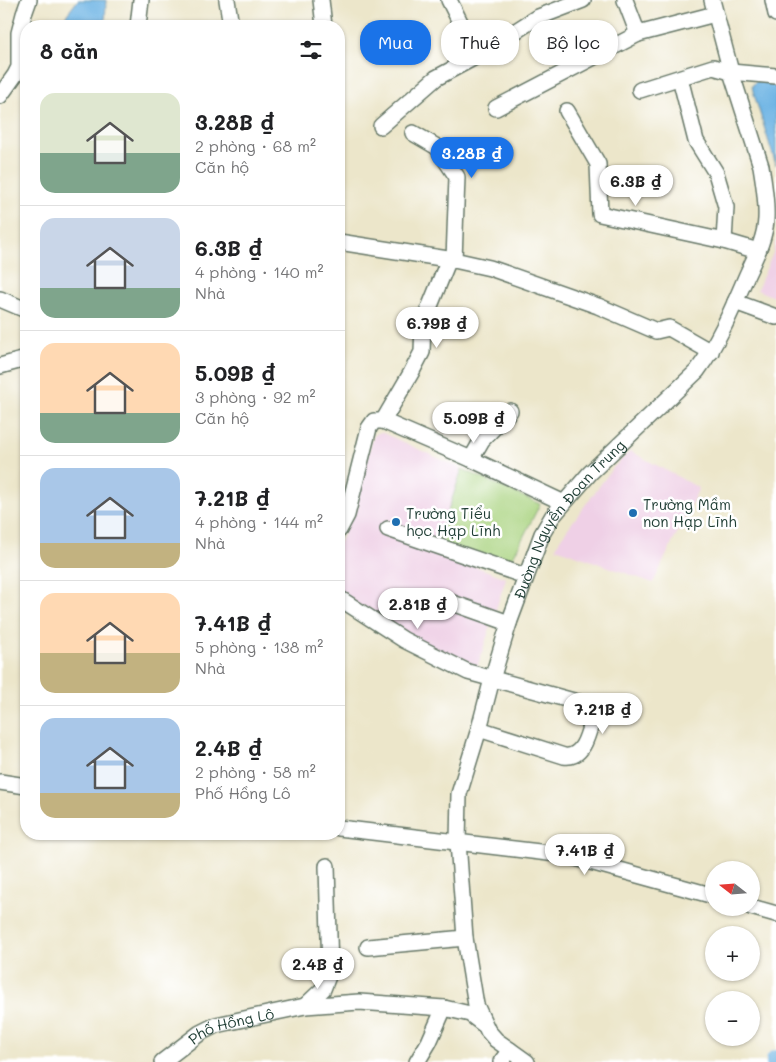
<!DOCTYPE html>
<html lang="vi">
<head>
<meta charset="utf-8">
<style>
	body { margin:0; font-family:Mali,sans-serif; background:#f2f2f2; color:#202124; height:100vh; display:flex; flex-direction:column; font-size:19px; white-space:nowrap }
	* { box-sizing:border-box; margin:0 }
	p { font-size:16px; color:#757577 }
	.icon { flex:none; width:28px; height:28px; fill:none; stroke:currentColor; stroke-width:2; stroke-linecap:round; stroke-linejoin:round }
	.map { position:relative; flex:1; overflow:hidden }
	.drawer { position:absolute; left:20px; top:20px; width:325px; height:820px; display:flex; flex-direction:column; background:#fff; border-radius:20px; box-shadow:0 1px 4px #0004 }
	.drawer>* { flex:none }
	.top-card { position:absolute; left:360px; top:20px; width:340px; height:45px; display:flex; gap:10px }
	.needle { width:32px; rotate:287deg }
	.controls { position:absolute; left:705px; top:861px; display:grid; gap:10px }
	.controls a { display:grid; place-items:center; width:55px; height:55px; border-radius:50%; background:#fff; box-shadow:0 1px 4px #0004; font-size:25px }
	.price { position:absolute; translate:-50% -42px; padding:0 11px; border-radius:18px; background:#fff; color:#222; font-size:16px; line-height:32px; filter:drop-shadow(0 1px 2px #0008) }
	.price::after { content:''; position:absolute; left:50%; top:30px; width:15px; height:11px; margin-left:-8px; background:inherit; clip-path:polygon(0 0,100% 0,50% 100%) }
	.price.on { background:#1a73e8; color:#fff }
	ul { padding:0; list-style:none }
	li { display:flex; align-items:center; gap:15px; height:125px; padding:0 20px }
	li+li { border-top:1px solid #e0e0e0 }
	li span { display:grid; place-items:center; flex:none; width:140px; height:100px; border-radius:15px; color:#555 }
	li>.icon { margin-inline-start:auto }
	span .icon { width:60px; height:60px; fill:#fffc; stroke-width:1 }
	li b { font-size:21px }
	h2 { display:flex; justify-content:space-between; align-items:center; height:60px; padding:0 20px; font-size:21px }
	.pill { padding:0 18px; border-radius:20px; background:#fff; box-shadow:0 1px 4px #0004; font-size:18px; line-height:45px }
	.pill.on { background:#1a73e8; color:#fff }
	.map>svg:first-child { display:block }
</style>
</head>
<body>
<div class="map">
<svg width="776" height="1062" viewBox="0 0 776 1062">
	<rect width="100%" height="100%" fill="#fff"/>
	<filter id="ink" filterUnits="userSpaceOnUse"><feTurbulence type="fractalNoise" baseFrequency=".02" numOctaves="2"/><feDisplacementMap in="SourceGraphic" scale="10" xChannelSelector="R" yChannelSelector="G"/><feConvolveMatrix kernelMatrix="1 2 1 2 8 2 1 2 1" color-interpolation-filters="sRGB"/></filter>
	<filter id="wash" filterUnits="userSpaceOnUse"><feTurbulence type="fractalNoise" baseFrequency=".0096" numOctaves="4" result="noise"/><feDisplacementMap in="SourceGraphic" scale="20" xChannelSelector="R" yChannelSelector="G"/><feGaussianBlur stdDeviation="1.12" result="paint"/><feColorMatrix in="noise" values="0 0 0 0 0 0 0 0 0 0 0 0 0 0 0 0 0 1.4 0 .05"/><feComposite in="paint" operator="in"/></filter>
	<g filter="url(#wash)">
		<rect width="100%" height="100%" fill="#ece6ca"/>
		<g fill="#efd0e6">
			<path d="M 776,238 L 776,298 L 757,290 L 773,253 Z"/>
			<path d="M 381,432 L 462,469 L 435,551 L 506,578 L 476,671 L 458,664 L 339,594 L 339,544 L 344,533 L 373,438 L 376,434 Z"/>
			<path d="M 630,451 L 699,488 L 653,583 L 556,548 L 560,539 L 612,469 Z"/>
		</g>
		<path fill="#a9d37f" stroke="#64885a" d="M 462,469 L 540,504 L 508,567 L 438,541 Z"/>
		<g fill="#6db4e4" stroke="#46788c">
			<path d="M 78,0 L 106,0 L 105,26 L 58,26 Z"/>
			<path d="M 756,81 L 776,83 L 776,165 L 753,91 L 752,86 Z"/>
		</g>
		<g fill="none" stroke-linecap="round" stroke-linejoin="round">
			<path stroke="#6db4e4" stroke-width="20" d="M 776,1062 L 776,1060"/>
		</g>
	</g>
	<g filter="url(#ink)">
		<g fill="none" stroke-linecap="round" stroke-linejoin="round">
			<defs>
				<g id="minor">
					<path d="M 227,0 L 231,26"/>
					<path d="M 321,0 L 324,26"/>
					<path d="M 449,0 L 477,56"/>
					<path d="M 625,0 L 638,34"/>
					<path d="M 773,0 L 776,14"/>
					<path d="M 138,26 L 141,0"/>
					<path d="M 680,78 L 696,141 L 716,173 L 726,207 L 724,241"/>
					<path d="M 640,90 L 713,67 L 731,72 L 776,76"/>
					<path d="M 0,96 L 15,75 L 19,67 L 19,33 L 24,14 L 29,0"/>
					<path d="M 496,108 L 638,34 L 715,14"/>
					<path d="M 567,111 L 598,164 L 600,214 L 724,241 L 758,251"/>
					<path d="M 381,126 L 436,78 L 477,56 L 536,18 L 583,0"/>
					<path d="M 413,133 L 437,147 L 457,177 L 454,260"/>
					<path d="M 339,242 L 454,260 L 490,268 L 598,306 L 656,331 L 669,328 L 711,352"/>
					<path d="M 0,299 L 26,310"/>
					<path d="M 735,302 L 776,317"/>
					<path d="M 0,366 L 26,359"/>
					<path d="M 383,421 L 411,373 L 422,352 L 423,323 L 449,259"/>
					<path d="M 471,459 L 482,440 L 510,411"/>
					<path d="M 388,529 L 525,576"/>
					<path d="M 339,530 L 347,515 L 369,428 L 374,421 L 383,421 L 471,459 L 564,503"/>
					<path d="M 339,598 L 404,640 L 468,672 L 588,705 L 594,709 L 594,713 C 589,729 585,759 564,756 L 479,729"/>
					<path d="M 447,601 L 509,623"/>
					<path d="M 0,782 L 26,786"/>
					<path d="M 339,828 L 565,855 L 714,896"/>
					<path d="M 751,907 L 776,914"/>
					<path d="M 368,947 L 465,938"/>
					<path d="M 305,1006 L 323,989 L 330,971 L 327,866"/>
					<path id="s1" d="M 162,1062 L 200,1033 L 216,1025 L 305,1006 L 359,1002 L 444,1008 L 470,1014 L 483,1024"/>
					<path d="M 417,1062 L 429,1042 L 444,1008"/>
					<path d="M 501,1062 L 510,1050"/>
					<path id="s2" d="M 527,1062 L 496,1040 L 488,1031 L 476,1005 L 465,938 L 458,842 L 459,794 L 479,729 L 492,679 L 509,623 L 542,534 L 552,517 L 590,473 L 697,371 C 718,343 732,310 746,277 C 754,259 765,240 766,219 C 767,202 764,184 761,166 L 731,72 L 712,0"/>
				</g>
			</defs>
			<use href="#minor" stroke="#677868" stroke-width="18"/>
			<use href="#minor" stroke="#fff" stroke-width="15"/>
		</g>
	</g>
	<g fill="#1f6fb2" stroke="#fff" stroke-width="2">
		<circle cx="633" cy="513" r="5"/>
		<circle cx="396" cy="522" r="5"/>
	</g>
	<g text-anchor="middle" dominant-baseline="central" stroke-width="5" stroke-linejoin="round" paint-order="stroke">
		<g font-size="15" fill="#1f3d34" stroke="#fff" text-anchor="start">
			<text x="643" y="504">Trường Mầm<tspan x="643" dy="17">non Hạp Lĩnh</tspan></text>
			<text x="406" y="513">Trường Tiểu<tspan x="406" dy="17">học Hạp Lĩnh</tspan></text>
		</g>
		<g font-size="15" fill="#1f3d34" stroke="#fff">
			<text stroke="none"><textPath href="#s2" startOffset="591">Đường Nguyễn Đoan Trung</textPath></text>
			<text stroke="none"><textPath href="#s1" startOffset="80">Phố Hồng Lô</textPath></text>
		</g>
	</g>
</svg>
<div class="controls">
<a><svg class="needle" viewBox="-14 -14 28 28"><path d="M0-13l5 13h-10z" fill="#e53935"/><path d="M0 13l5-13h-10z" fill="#757577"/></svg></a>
<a>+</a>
<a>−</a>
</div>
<b class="price on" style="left:472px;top:179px">3.28B ₫</b>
<b class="price" style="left:636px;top:207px">6.3B ₫</b>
<b class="price" style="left:437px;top:349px">6.79B ₫</b>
<b class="price" style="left:474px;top:444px">5.09B ₫</b>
<b class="price" style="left:418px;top:630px">2.81B ₫</b>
<b class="price" style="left:603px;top:735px">7.21B ₫</b>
<b class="price" style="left:585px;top:876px">7.41B ₫</b>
<b class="price" style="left:318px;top:990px">2.4B ₫</b>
<div class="top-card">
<a class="pill on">Mua</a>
<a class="pill">Thuê</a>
<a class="pill">Bộ lọc</a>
</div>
<section class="drawer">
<h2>8 căn<svg class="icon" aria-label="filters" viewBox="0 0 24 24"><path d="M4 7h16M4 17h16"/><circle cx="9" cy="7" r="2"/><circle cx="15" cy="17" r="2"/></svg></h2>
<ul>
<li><span style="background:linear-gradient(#dfe7d0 60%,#7fa58c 0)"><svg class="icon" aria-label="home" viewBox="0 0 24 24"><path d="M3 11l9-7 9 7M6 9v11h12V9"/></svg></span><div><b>3.28B ₫</b><p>2 phòng · 68 m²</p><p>Căn hộ</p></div></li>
<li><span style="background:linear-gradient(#c9d6e8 70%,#7fa58c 0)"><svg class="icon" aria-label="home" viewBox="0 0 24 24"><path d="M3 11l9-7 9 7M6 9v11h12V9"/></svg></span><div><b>6.3B ₫</b><p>4 phòng · 140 m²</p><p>Nhà</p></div></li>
<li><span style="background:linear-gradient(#ffd9b3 70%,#7fa58c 0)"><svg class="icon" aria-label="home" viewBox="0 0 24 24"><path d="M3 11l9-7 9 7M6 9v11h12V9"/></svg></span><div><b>5.09B ₫</b><p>3 phòng · 92 m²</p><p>Căn hộ</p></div></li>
<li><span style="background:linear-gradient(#a9c7e8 75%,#c2b280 0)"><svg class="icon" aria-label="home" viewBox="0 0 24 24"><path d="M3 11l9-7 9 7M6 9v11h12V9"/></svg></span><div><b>7.21B ₫</b><p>4 phòng · 144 m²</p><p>Nhà</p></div></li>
<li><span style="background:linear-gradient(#ffd9b3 60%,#c2b280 0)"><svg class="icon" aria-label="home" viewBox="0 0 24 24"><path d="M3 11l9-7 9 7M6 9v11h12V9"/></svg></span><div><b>7.41B ₫</b><p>5 phòng · 138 m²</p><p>Nhà</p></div></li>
<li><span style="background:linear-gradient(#a9c7e8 75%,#c2b280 0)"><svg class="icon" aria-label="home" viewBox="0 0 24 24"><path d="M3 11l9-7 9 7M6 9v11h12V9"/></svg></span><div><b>2.4B ₫</b><p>2 phòng · 58 m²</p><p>Phố Hồng Lô</p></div></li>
</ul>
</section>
</div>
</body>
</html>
